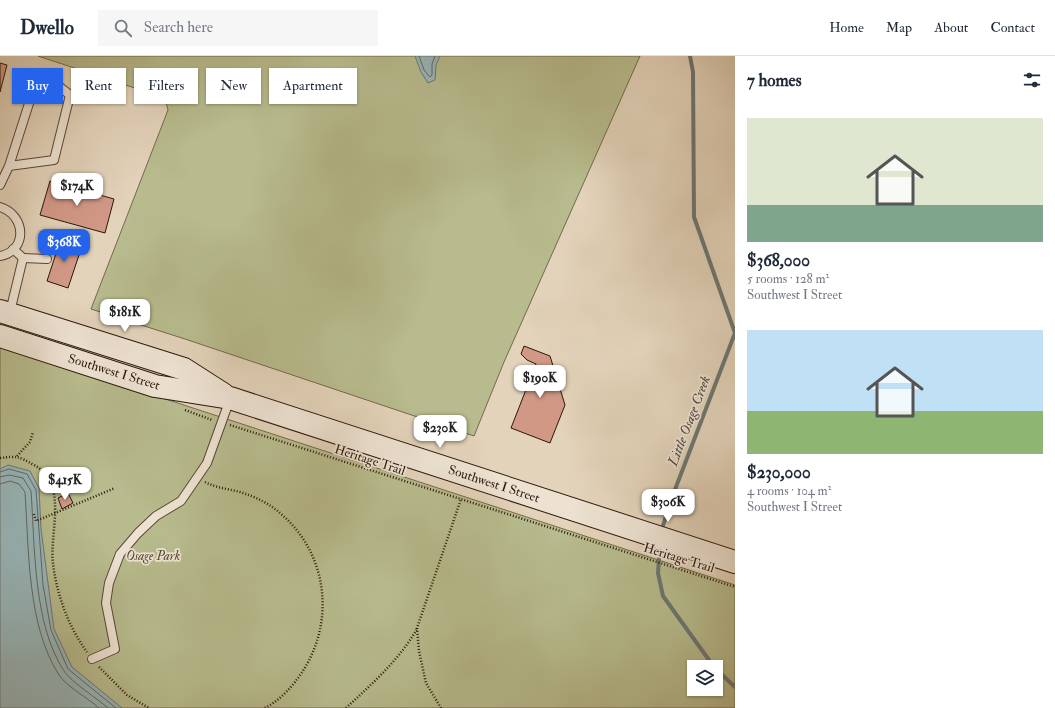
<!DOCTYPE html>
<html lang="en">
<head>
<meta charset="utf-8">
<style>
	body { margin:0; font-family:"IM FELL Double Pica",serif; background:#f6f6f7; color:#1f2937; height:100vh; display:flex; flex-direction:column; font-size:15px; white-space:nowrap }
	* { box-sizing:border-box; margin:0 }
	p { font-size:13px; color:#747a83 }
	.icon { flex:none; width:22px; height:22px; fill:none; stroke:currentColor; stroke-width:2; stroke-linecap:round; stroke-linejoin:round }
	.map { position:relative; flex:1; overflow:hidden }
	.drawer { display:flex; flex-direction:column; background:#fff; width:320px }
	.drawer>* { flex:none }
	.banner { position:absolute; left:12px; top:12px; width:380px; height:36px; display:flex; gap:8px }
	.fabs { position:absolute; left:687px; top:604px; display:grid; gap:8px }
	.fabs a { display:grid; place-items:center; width:36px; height:36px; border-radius:0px; background:#fff; box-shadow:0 1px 3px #0004; font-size:20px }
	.price { position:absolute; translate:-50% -34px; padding:0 9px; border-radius:8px; background:#fff; color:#222; font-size:13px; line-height:26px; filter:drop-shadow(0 1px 2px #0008) }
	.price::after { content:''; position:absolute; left:50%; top:24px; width:12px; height:9px; margin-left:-6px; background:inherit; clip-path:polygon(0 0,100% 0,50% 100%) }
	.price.current { background:#2563eb; color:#fff }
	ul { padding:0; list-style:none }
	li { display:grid; align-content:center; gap:8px; height:212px; padding:0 12px }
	li span { display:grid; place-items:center; height:124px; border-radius:0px; color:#555 }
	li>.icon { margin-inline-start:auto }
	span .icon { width:72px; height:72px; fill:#fffc; stroke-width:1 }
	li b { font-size:17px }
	h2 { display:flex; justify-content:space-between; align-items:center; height:48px; padding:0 12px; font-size:17px }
	.chip { padding:0 14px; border-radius:0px; background:#fff; box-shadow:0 1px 3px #0004; font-size:14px; line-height:36px }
	.chip.current { background:#2563eb; color:#fff }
	header { display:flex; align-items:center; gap:24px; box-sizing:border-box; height:56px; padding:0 20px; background:#fff; border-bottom:1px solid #e0e1e3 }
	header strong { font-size:19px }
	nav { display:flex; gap:22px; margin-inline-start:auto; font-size:14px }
	.search { width:280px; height:36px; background:#f6f6f7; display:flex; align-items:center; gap:10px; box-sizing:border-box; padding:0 14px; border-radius:0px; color:#747a83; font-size:15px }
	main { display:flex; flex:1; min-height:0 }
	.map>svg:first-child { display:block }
</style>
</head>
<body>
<header>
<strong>Dwello</strong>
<div class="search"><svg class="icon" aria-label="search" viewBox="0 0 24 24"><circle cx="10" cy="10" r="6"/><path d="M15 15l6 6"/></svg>Search here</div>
<nav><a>Home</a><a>Map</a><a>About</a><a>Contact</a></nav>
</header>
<main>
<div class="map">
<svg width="735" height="652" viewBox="0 0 735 652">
	<rect width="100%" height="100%" fill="#e3d3ba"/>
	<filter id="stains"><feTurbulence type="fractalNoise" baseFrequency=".005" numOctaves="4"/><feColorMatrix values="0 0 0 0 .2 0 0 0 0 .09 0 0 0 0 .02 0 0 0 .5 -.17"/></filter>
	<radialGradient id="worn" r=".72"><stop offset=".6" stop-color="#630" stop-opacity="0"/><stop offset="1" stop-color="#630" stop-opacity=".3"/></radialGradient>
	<g fill="#b7bb8d" stroke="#726a4c" fill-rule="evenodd">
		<path d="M 38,0 L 640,0 L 504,306 L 474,380 L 185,283 L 91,253 L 168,54 L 165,42 Z"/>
		<path d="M 0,289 L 735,529 L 735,652 L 0,652 ZM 694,611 L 716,611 L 716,633 L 694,633 Z"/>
	</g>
	<g fill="#98b6b9" stroke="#6d7773">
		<path d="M 415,0 L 440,0 L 436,9 L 435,24 L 428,27 L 421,16 Z"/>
		<path d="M 8,409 L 30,415 L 39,432 L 41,473 L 54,573 L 72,611 L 122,652 L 0,652 L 0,413 Z"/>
	</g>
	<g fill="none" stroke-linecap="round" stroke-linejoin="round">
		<g stroke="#626762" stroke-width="1">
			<path d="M 419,0 L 424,14 L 430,21 L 432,19 L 432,8 L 435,0"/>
			<path d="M 0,416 L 9,413 L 27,418 L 36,434 L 43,529 L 51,574 L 68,613 L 116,652"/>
			<path d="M 0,421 L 9,419 L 23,422 L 31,435 C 35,490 33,568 64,615 C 71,626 98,643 108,652"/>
			<path d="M 0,428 L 10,425 L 19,428 L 25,436 C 29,494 27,569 59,619 C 67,631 88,642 99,652"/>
		</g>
		<g stroke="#6d7773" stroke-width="4">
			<path d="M 690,0 L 693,16 L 694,161 L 735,277"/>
			<path d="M 661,476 L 671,444 L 735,277"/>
			<path d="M 660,489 L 658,517 L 663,540 L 714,611"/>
			<path d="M 716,613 L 735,631"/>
		</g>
	</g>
	<g fill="#d19886" stroke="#2c180b">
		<path d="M 0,7 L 7,9 L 0,36 Z"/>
		<path d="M 50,125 L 114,143 L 105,177 L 40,159 Z"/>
		<path d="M 62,179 L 77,184 L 73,194 L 80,196 L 68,232 L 47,225 Z"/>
		<path d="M 524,290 L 550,300 L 565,349 L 550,387 L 511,372 L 536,308 L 527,304 L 521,298 Z"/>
		<path d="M 68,437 L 73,447 L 62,453 L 58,442 Z"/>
	</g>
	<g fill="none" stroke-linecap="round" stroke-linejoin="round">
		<defs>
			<g id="service">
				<path d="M 0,129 L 9,110 L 32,38 L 41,29 L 56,28 L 70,39 L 54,104 L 9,110"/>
				<path d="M 0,151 C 26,159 28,195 0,200"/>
				<path d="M 23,202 L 47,203"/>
				<path d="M 10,256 L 23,202 L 13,193"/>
				<path d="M 92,603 L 115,593 L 106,547 L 109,527 L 120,498 L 138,477 L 156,460 L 181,445 L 207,407 L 230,343"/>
			</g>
			<g id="secondary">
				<path d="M 0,255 L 184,313 L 223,338"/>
				<path d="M 0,280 L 155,330 L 230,342 L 735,506"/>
			</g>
		</defs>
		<use href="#service" stroke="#5a4737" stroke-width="10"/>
		<use href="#secondary" stroke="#2c180b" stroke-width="24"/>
		<g stroke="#2c180b" stroke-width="2.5" stroke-dasharray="1 2" stroke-linecap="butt">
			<path d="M 185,354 L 212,364"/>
			<path d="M 230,369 L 735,531"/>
			<path d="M 17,400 L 30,386 L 33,376"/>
			<path d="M 0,402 C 18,400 18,400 34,409 C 69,428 49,476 53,508 C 57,539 68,570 87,596"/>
			<path d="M 205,426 C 218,433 233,433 246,438 C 258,442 271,449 280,457 C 330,499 336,571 298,622 C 290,633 277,647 264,652"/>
			<path d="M 34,458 L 36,465 L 115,432"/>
			<path d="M 99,611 L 127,639 L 149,652"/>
			<path d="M 346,652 C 373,627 399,604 417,573"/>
			<path d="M 441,652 L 426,627 L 419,595 L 417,572 L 461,443"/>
		</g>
		<use href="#service" stroke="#ede2d2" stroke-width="8"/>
		<use href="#secondary" stroke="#ede2d2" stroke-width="22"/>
	</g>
	<g text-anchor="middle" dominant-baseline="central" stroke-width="3.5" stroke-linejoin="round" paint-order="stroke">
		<g font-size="13" fill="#2c180b" stroke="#ede2d2">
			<text transform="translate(114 316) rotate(17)">Southwest I Street</text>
			<text transform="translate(370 404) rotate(18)">Heritage Trail</text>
			<text transform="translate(494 428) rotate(18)">Southwest I Street</text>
			<text transform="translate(679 502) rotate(17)">Heritage Trail</text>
		</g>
		<g font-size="13" font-style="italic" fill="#564932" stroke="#ede2d2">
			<text x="153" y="500">Osage Park</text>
		</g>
		<g font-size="14" font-style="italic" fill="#4c473f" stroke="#ede2d2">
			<text transform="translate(689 365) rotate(-69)">Little Osage Creek</text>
		</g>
	</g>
	<rect width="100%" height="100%" filter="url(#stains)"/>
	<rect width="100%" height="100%" fill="url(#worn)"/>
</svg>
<div class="fabs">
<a><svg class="icon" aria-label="layers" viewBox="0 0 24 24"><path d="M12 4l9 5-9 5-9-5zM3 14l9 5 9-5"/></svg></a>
</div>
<b class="price" style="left:77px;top:151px">$174K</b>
<b class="price current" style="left:64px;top:207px">$368K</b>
<b class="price" style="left:125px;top:277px">$181K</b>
<b class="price" style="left:540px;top:343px">$190K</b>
<b class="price" style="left:440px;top:393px">$230K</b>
<b class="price" style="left:65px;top:445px">$415K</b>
<b class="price" style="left:668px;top:467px">$306K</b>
<div class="banner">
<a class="chip current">Buy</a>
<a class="chip">Rent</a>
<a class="chip">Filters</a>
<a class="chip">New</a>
<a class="chip">Apartment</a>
</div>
</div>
<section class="drawer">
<h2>7 homes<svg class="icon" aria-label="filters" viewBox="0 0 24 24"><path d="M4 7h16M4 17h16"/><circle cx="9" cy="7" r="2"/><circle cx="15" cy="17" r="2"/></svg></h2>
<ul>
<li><span style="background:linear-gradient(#dfe7d0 70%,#7fa58c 0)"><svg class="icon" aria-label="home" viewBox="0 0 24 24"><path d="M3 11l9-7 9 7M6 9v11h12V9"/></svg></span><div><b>$368,000</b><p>5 rooms · 128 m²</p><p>Southwest I Street</p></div></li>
<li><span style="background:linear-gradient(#bfe0f5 65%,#8fb573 0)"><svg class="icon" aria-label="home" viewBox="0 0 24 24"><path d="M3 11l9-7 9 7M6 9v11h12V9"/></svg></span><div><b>$230,000</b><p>4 rooms · 104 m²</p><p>Southwest I Street</p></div></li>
</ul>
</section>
</main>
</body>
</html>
